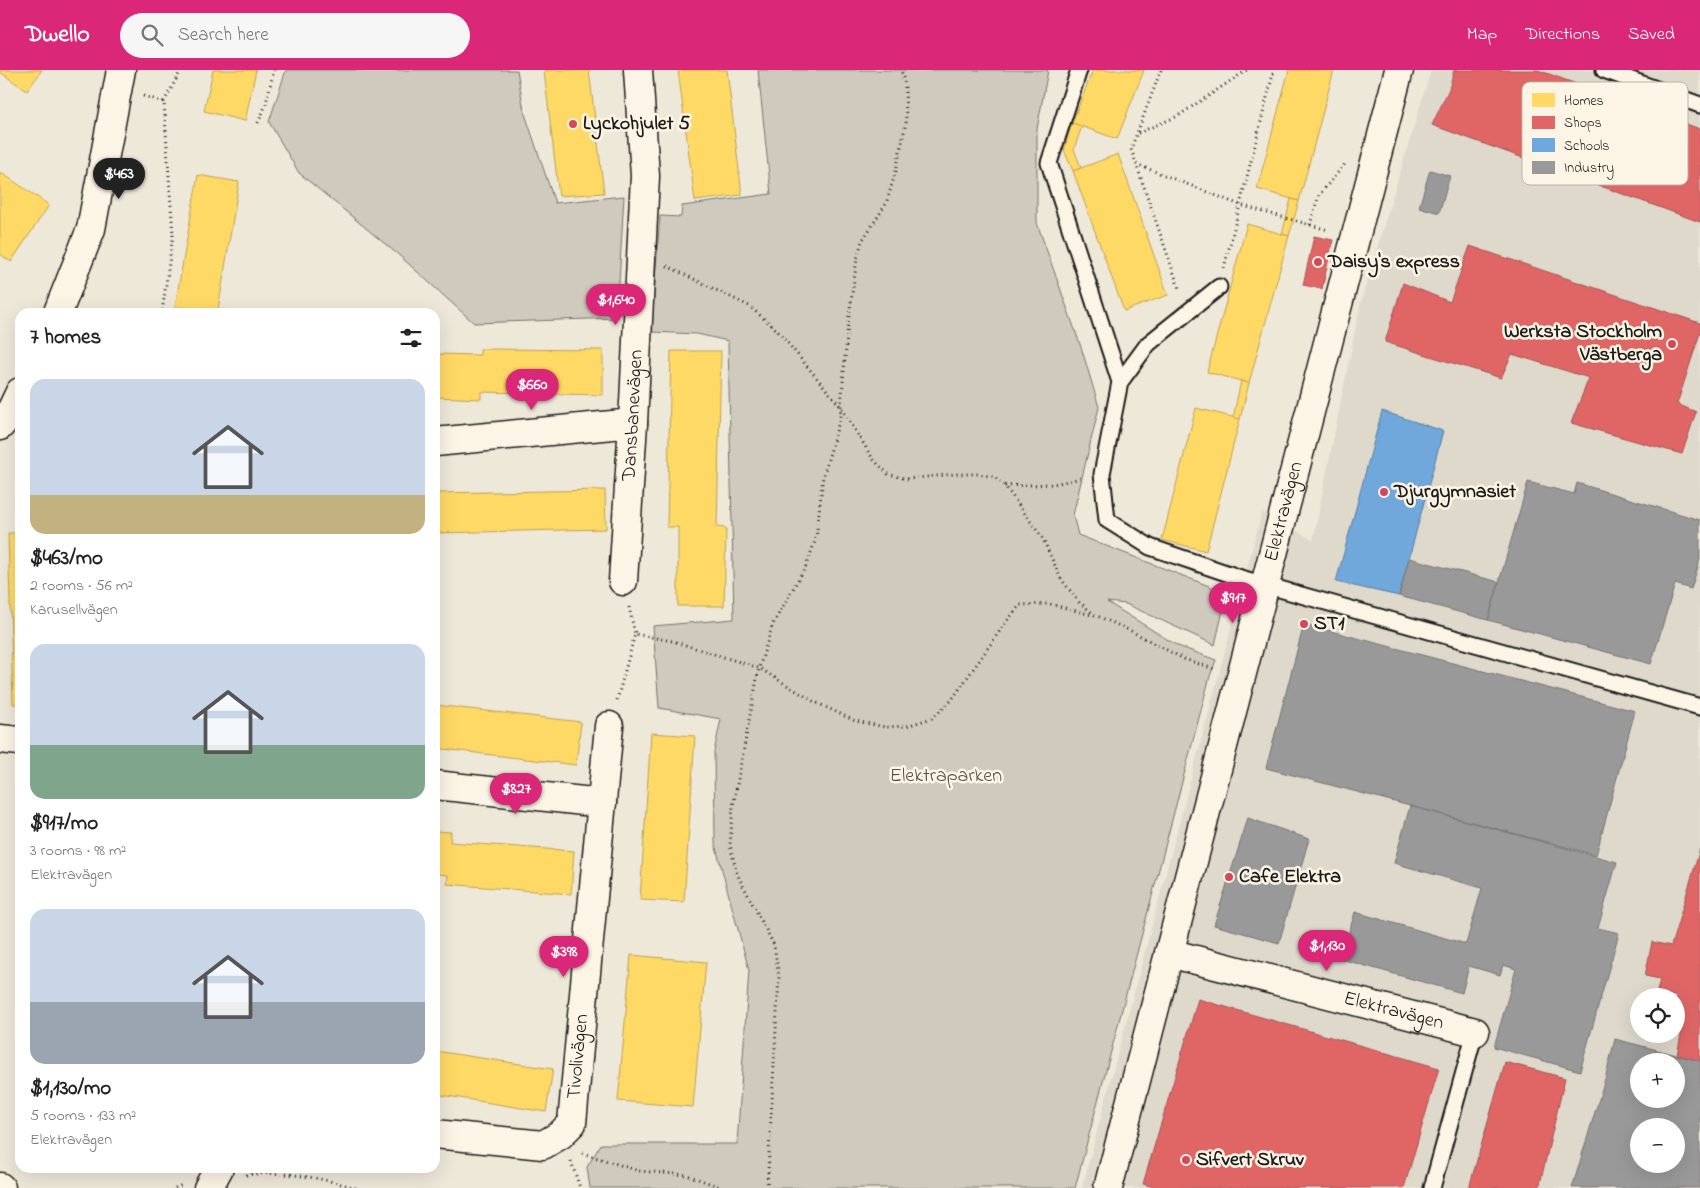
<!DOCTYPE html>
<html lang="en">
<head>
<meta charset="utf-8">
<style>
	body { margin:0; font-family:"Indie Flower",sans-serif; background:#f6f6f6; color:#222; height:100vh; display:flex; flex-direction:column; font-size:19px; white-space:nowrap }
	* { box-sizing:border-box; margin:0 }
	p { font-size:16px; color:#767676 }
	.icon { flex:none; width:28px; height:28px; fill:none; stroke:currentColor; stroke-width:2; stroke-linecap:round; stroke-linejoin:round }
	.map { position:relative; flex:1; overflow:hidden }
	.drawer { position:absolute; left:15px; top:238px; width:425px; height:865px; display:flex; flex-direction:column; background:#fff; border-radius:15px; box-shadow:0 5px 20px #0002 }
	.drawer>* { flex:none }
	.controls { position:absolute; left:1630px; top:918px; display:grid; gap:10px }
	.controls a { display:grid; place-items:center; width:55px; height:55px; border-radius:50%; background:#fff; box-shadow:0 5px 20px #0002; font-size:25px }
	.price { position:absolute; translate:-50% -42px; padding:0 11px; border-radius:18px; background:#db2777; color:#fff; font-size:16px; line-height:32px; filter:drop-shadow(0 1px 2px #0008) }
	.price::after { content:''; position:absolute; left:50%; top:30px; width:15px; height:11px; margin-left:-8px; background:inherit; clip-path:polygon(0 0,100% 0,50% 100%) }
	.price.selected { background:#222; color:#fff }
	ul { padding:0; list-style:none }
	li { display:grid; align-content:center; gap:10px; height:265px; padding:0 15px }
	li span { display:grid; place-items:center; height:155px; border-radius:15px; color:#555 }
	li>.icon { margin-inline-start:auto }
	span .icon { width:90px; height:90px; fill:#fffc; stroke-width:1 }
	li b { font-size:21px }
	h2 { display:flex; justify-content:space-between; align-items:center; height:60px; padding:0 15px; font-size:21px }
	header { display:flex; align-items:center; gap:30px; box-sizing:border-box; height:70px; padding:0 25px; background:#db2777; color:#fff }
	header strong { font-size:24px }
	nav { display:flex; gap:28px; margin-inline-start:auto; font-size:18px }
	.search { width:350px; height:45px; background:#f6f6f6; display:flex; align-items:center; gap:12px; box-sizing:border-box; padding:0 18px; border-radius:28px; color:#767676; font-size:19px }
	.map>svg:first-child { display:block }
</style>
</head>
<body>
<header>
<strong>Dwello</strong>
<div class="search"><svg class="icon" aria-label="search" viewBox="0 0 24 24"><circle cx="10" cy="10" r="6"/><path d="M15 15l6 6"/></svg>Search here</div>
<nav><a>Map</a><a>Directions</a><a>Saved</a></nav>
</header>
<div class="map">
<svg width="1700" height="1118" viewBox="0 0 1700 1118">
	<rect width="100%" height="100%" fill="#eee8d9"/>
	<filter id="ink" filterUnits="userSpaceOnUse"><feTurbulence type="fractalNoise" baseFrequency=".02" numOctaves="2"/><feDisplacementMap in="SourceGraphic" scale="10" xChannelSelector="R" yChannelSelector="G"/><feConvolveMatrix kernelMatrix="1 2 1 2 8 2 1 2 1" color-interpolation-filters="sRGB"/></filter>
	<g filter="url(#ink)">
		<path fill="#ded9cb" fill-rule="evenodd" d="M 1431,0 L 1700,0 L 1700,1118 L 1082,1118 L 1262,442 L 1313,470 L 1361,231 ZM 1639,926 L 1676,926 L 1676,964 L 1639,964 ZM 1639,991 L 1676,991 L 1676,1029 L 1639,1029 ZM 1639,1056 L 1676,1056 L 1676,1094 L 1639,1094 Z"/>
		<g fill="#cfcabd" stroke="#76736c">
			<path d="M 286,0 L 517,0 L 524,41 L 555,133 L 624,126 L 617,248 L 474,253 L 401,187 L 299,103 L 269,52 Z"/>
			<path d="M 758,0 L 1048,0 L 1037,59 L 1037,153 L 1082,280 L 1099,337 L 1073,445 L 1078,465 L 1227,523 L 1215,575 L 1126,534 L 1107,532 L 1178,576 L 1216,590 L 1210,606 L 1075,1118 L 590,1118 L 587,1097 L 601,1074 L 737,1074 L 749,900 L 715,774 L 714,682 L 721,649 L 659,638 L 653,556 L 734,549 L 728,271 L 697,264 L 651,262 L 660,146 L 681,147 L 682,136 L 771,124 Z"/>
		</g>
		<g fill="#ffd966" stroke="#bba050">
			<path d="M 0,0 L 42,0 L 27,21 L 0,2 Z"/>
			<path d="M 213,0 L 256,0 L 245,51 L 204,41 Z"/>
			<path d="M 551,0 L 589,0 L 604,123 L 559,126 L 544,1 Z"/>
			<path d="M 678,0 L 727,0 L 742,125 L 695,131 Z"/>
			<path d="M 1093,0 L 1144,0 L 1117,69 L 1072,53 Z"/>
			<path d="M 1289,0 L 1334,0 L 1299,131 L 1257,119 Z"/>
			<path d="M 1072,53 L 1082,56 L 1074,79 L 1081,98 L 1073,101 L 1064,80 Z"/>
			<path d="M 1118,84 L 1168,225 L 1124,241 L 1073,101 Z"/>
			<path d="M 0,102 L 49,135 L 11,192 L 0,184 Z"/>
			<path d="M 198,105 L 239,112 L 218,240 L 225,240 L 225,242 L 182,242 L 183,238 L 175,237 Z"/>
			<path d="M 1291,129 L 1299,131 L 1289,166 L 1282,164 Z"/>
			<path d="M 1247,154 L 1289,166 L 1249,313 L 1207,302 Z"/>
			<path d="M 480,279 L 603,280 L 603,325 L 481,322 L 481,329 L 435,327 L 435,284 L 480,285 Z"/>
			<path d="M 671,281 L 721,281 L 717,457 L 726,458 L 724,536 L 678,536 L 678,457 L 667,457 Z"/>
			<path d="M 1241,311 L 1249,313 L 1240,349 L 1233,348 Z"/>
			<path d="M 1196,338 L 1240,349 L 1206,481 L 1162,470 Z"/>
			<path d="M 605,420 L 606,459 L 435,463 L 435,423 Z"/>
			<path d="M 8,463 L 20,463 L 20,634 L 13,634 Z"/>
			<path d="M 435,635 L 581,652 L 576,695 L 435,678 Z"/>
			<path d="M 651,663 L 695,666 L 684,832 L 640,830 Z"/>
			<path d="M 435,761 L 451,762 L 450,772 L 574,781 L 571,824 L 447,814 L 448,805 L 435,804 Z"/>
			<path d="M 631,885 L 706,892 L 693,1037 L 618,1031 Z"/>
			<path d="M 435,981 L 553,999 L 546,1042 L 435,1024 Z"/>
		</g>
		<g fill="#e06666" stroke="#a55050">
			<path d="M 1454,0 L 1538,0 L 1700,59 L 1700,152 L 1432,55 L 1449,19 Z"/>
			<path d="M 1314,166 L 1333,170 L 1322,219 L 1303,215 Z"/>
			<path d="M 1470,176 L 1700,253 L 1700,263 L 1677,334 L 1696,342 L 1682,384 L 1571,353 L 1589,308 L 1512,284 L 1501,308 L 1385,272 L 1403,213 L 1450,232 Z"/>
			<path d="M 1700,779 L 1700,991 L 1677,985 L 1684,949 L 1676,947 L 1676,926 L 1656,926 L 1660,909 L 1645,906 L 1652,872 L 1671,876 Z"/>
			<path d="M 1198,929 L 1439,998 L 1404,1118 L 1158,1118 L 1143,1114 Z"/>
			<path d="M 1505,992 L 1565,1008 L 1539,1118 L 1469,1118 Z"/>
		</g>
		<path fill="#6fa8dc" stroke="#567ea2" d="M 1382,341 L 1443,361 L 1399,526 L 1336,512 Z"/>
		<g fill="#999" stroke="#747474" fill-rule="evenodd">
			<path d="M 1430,100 L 1450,106 L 1439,143 L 1419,137 Z"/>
			<path d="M 1528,412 L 1574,424 L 1577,413 L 1700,450 L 1700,490 L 1691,519 L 1675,514 L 1651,594 L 1488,550 Z"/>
			<path d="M 1409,488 L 1499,512 L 1488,550 L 1399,526 Z"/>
			<path d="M 1304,554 L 1635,641 L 1596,785 L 1266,698 Z"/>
			<path d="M 1410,736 L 1617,792 L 1598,858 L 1619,863 L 1580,1001 L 1494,977 L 1516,899 L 1503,895 L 1500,905 L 1469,896 L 1462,923 L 1341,889 L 1355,842 L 1466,874 L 1482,818 L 1394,793 Z"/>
			<path d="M 1248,748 L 1309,769 L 1279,873 L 1214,855 Z"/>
			<path d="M 1615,969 L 1700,991 L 1700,1118 L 1572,1118 L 1605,1009 ZM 1639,991 L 1676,991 L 1676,1029 L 1639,1029 ZM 1639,1056 L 1676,1056 L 1676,1094 L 1639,1094 Z"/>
		</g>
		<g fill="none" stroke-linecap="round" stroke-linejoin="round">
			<defs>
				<g id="service">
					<path d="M 1079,0 L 1049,93 L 1120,312 L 1102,404 L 1107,450 L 1150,477 L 1244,509 L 1700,637"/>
					<path d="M 1604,0 L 1700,35"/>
					<path d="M 1120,312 L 1148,274 L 1219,217"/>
					<path d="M 1432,1118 L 1475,962"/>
				</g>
				<g id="minor">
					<path d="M 58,242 L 91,159 L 121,0"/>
					<path d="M 0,356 L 9,345 L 20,322"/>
					<path d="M 435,372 L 633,353"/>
					<path id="s1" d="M 623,511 L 633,353 L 645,106 L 638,0"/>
					<path d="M 0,669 L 20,671"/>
					<path d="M 435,715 L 602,733"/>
					<path id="s2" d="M 1169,883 L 1475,962"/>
					<path id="s3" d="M 435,1064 L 543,1075 L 560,1065 L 572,1053 L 609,656"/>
					<path d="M 0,1117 L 1,1118"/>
					<path d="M 208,1118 L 219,1098"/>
					<path id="s4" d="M 1108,1118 L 1399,0"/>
				</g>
			</defs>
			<use href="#service" stroke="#1c1c1c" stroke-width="19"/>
			<use href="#minor" stroke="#1c1c1c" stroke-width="31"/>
			<g stroke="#1c1c1c" stroke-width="3" stroke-dasharray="1 4" stroke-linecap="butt">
				<path d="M 1161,0 L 1131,79 L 1180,221"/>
				<path d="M 143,26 L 164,32 L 173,165 L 162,242"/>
				<path d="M 164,32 L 181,0"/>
				<path d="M 258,53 L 265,37 L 274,0"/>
				<path d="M 1138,63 L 1178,46 L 1247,0"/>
				<path d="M 1136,94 L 1240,135 L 1328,160"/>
				<path d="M 1310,155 L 1319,125 L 1345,94"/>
				<path d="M 667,196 L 749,236 L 776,259 L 841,337 L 873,389 L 888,404 L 907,409 L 955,404 L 978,404 L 994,407 L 1005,416 L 1043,469 L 1061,509 L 1079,532 L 1095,545 L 1131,561 L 1184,589 L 1214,599"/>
				<path d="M 1224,198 L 1274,0"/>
				<path d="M 1005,416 L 1054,414 L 1081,408"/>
				<path d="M 629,537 L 635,564"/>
				<path d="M 617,630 L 635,564 L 672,571 L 759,598 L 813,631 L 855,651 L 885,657 L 907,656 L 932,648 L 951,631 L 1006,552 L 1020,535 L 1050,534 L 1092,545"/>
				<path d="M 582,1083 L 639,1101 L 687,1105 L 723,1118"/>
				<path d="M 571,1091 L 580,1118"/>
				<path d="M 246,1105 C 282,1100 321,1108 356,1118"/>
				<path d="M 175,1118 L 182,1115"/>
				<path d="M 767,1118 L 779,907 L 774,875 L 737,804 L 730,775 L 733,736 L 759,598 L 773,554 L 806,496 L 816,469 L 823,407 L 840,348 L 848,253 L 857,189 L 862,171 L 886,134 L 896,101 L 906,52 L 905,15 L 901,0"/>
			</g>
			<use href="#service" stroke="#fcf5e5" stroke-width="15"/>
			<use href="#minor" stroke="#fcf5e5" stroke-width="28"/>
		</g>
	</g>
	<g fill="#d1495b" stroke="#fcf5e5" stroke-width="2">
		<circle cx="573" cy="54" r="5"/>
		<circle cx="1318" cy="192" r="5"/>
		<circle cx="1672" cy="274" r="5"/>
		<circle cx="1384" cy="422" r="5"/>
		<circle cx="1304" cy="554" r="5"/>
		<circle cx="1229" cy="807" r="5"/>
		<circle cx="1186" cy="1090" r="5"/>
	</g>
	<g text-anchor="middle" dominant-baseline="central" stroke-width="5" stroke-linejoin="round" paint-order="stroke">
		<g font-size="20" font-weight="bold" fill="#1c1c1c" stroke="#fcf5e5" text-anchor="start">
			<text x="583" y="54">Lyckohjulet 5</text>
			<text x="1328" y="192">Daisy's express</text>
			<text x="1662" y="262" text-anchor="end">Werksta Stockholm<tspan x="1662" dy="23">Västberga</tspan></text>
			<text x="1394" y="422">Djurgymnasiet</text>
			<text x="1314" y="554">ST1</text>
			<text x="1239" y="807">Cafe Elektra</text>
			<text x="1196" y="1090">Sifvert Skruv</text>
		</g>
		<g font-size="20" fill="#1c1c1c" stroke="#fcf5e5">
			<text stroke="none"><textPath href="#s1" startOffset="166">Dansbanevägen</textPath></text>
			<text stroke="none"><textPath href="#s4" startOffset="699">Elektravägen</textPath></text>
			<text stroke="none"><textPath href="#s2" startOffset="232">Elektravägen</textPath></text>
			<text stroke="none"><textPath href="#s3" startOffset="212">Tivolivägen</textPath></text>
		</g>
		<g font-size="20" fill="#52504c" stroke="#fcf5e5">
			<text x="946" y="706">Elektraparken</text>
		</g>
	</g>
	<rect x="1522" y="12" width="166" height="103" rx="8" fill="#fcf5e5" stroke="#b9b4a9" stroke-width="1"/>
	<rect x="1532" y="23" width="23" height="14" fill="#ffd966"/>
	<rect x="1532" y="46" width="23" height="13" fill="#e06666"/>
	<rect x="1532" y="68" width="23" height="14" fill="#6fa8dc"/>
	<rect x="1532" y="91" width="23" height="13" fill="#999"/>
	<g font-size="14" fill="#1c1c1c">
		<text x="1564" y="35">Homes</text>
		<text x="1564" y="57">Shops</text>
		<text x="1564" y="80">Schools</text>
		<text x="1564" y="102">Industry</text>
	</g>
</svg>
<div class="controls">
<a><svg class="icon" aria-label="locate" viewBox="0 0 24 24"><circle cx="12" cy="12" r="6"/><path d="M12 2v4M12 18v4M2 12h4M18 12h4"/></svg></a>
<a>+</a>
<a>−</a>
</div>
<b class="price selected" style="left:119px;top:130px">$463</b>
<b class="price" style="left:616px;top:256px">$1,640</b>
<b class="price" style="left:532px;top:341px">$660</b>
<b class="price" style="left:1233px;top:554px">$917</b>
<b class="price" style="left:516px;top:745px">$827</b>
<b class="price" style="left:1327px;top:902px">$1,130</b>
<b class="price" style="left:564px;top:908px">$398</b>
<section class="drawer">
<h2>7 homes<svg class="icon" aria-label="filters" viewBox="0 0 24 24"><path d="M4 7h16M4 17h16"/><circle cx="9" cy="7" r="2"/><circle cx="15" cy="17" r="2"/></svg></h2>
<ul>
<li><span style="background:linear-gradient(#c9d6e8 75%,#c2b280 0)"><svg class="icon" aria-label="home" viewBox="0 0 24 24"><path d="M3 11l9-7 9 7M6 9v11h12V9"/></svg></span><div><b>$463/mo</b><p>2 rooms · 56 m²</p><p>Karusellvägen</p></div></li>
<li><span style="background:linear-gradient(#c9d6e8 65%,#7fa58c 0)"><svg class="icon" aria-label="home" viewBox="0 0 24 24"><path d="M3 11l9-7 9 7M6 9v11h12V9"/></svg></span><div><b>$917/mo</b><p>3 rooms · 98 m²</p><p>Elektravägen</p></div></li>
<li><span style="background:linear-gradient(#c9d6e8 60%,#9aa5b1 0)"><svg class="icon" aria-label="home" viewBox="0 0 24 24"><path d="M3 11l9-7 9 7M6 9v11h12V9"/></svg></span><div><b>$1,130/mo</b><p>5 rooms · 133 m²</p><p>Elektravägen</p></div></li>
</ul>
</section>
</div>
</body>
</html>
